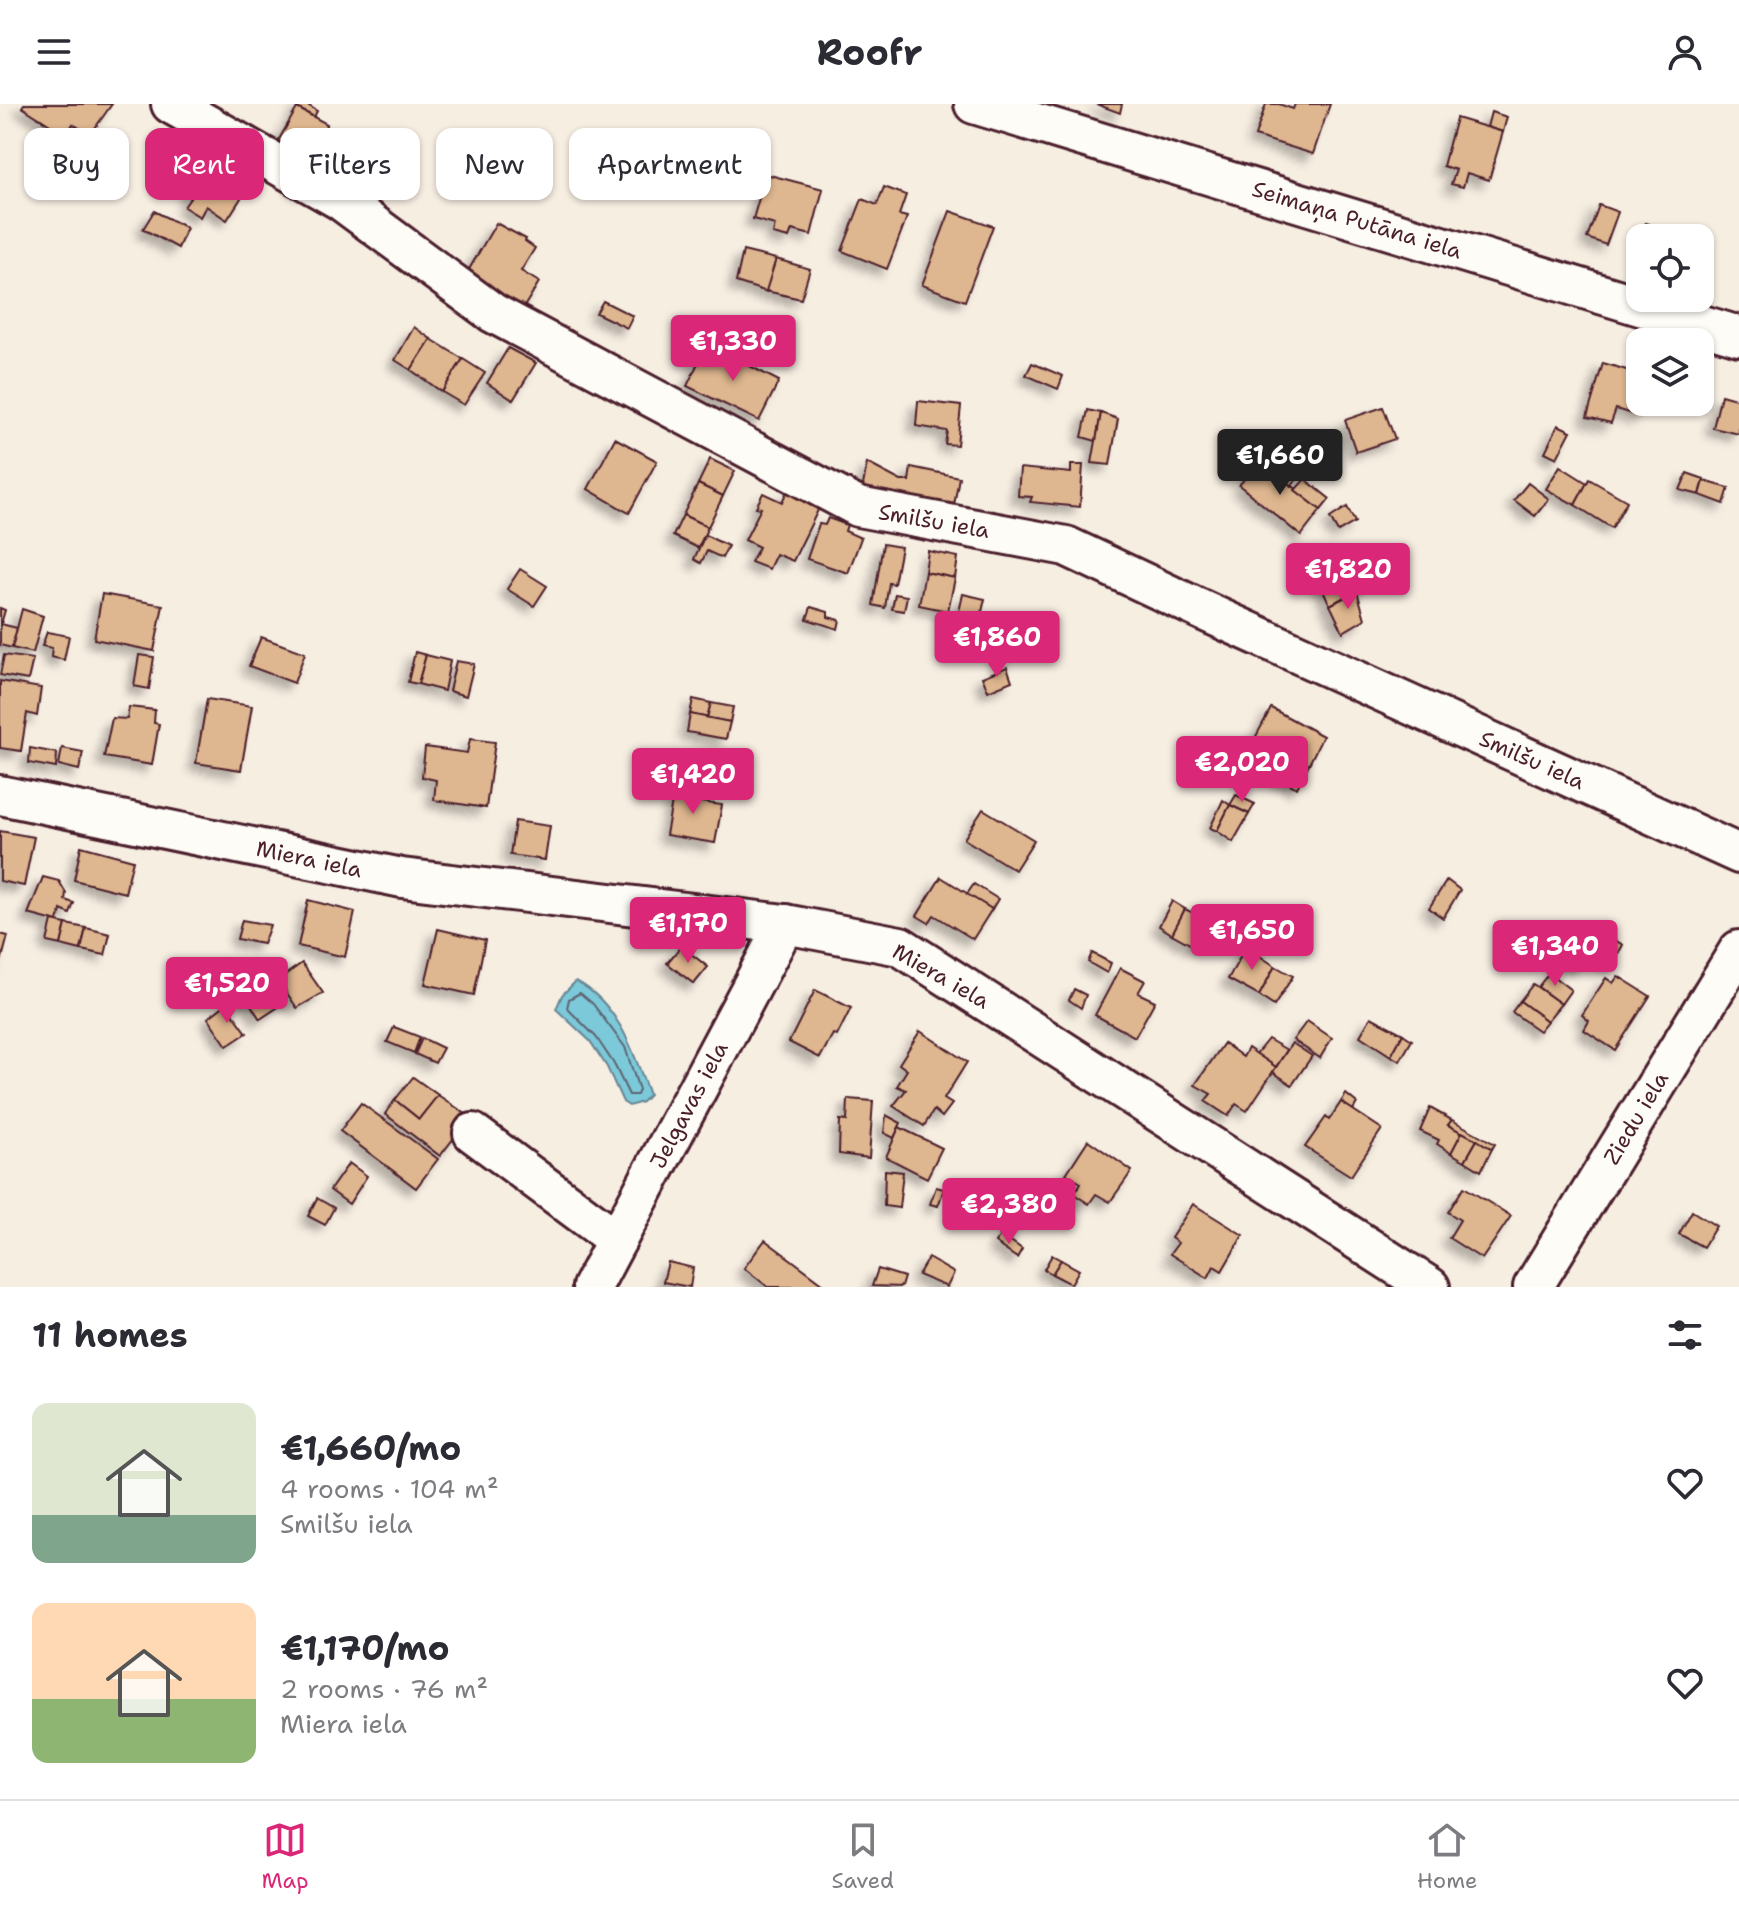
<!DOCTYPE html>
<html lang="en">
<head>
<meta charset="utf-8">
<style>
	body { margin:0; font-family:"Shantell Sans",sans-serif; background:#f7f7f7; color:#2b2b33; height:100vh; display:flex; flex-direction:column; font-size:30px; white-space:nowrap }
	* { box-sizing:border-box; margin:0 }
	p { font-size:26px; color:#7c7c81 }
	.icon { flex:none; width:44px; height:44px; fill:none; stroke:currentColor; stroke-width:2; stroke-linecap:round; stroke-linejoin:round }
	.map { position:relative; height:1183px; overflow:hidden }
	.sheet { display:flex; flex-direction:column; background:#fff; flex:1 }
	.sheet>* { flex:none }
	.guide { position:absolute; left:24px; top:24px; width:800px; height:72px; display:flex; gap:16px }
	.controls { position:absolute; left:1626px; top:120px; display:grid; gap:16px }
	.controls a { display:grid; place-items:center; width:88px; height:88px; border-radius:16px; background:#fff; box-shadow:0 2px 6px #0004; font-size:40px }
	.price { position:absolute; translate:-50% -68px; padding:0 18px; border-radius:8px; background:#db2777; color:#fff; font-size:26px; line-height:52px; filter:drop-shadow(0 2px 4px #0008) }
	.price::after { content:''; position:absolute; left:50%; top:48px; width:24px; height:18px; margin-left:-12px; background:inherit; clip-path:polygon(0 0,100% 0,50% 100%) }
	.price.active { background:#222; color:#fff }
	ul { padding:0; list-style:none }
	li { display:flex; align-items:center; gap:24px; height:200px; padding:0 32px }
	li span { display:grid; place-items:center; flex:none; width:224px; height:160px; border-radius:16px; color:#555 }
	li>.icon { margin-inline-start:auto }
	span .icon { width:96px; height:96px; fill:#fffc; stroke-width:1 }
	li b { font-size:34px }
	h2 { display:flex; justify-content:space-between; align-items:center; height:96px; padding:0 32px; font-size:34px }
	.pill { padding:0 28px; border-radius:16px; background:#fff; box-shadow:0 2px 6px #0004; font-size:28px; line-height:72px }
	.pill.active { background:#db2777; color:#fff }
	header { display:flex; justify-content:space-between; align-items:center; height:104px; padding:0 32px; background:#fff; font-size:36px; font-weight:700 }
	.dock { display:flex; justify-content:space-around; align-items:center; height:112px; border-top:2px solid #e1e1e2; background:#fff; font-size:22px; color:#7c7c81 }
	.dock a { display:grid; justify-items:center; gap:4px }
	.dock .active { color:#db2777 }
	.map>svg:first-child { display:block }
</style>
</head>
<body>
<header><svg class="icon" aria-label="menu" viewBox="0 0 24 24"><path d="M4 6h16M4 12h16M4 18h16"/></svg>Roofr<svg class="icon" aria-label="person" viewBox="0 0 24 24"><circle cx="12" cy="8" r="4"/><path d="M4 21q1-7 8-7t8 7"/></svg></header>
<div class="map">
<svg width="1739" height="1183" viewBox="0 0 1739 1183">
	<defs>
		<filter id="shadow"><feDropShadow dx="-7" dy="7" stdDeviation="4" flood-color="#0004"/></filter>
	</defs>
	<rect width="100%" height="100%" fill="#f7eee2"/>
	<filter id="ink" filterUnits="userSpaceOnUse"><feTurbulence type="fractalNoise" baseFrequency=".0125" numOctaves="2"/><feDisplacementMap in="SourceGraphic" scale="16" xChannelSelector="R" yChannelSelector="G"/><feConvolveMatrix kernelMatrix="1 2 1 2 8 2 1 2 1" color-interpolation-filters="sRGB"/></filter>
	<g filter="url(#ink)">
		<path fill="#7bc9d9" stroke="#678593" stroke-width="2" d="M 576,877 C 619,900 634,949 649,991 L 642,998 L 629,1002 L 623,998 L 607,963 L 590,937 L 556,905 L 562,891 Z"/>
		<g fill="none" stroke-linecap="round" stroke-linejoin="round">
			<path stroke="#5e6371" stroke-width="2" d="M 580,889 L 593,900 L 625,943 L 639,986 L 637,991 L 629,991 L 614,960 L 596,933 L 567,904 L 569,895 Z"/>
		</g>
		<g fill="#deb68f" stroke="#4a1f2b" stroke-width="2" filter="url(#shadow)">
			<path d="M 24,0 L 112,0 L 90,31 L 73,20 L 66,31 L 22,3 Z"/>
			<path d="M 300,0 L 306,0 L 317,7 L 314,13 L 297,4 Z"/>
			<path d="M 1096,0 L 1122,0 L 1120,9 Z"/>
			<path d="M 1266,0 L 1279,0 L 1293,5 L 1295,0 L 1330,0 L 1313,50 L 1255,32 Z"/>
			<path d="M 297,4 L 327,20 L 320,31 L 339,42 L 322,72 L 274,44 Z"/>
			<path d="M 1491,8 L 1507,13 L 1503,28 L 1487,23 Z"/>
			<path d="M 1456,14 L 1503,28 L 1489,76 L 1467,69 L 1463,83 L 1451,80 L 1456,66 L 1443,62 Z"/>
			<path d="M 214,59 L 228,69 L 222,76 L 243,91 L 227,116 L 206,102 L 200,113 L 184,103 L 191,93 L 185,90 L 205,62 L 210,66 Z"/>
			<path d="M 766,70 L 823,85 L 811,131 L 792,126 L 789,134 L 773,130 L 775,121 L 753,115 Z"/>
			<path d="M 884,83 L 906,91 L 899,111 L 907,113 L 887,165 L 842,147 L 862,95 L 877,101 Z"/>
			<path d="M 1599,101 L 1618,108 L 1606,141 L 1587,134 Z"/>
			<path d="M 154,107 L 187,124 L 178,144 L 143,125 Z"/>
			<path d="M 950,107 L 993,122 L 965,197 L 922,181 Z"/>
			<path d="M 496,119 L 526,135 L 525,137 L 535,144 L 521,167 L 539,178 L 521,208 L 464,174 Z"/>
			<path d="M 1645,119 L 1691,134 L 1641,134 Z"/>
			<path d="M 743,147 L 776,155 L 767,188 L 736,178 Z"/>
			<path d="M 776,155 L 810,165 L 801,195 L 766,187 Z"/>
			<path d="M 603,197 L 633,212 L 627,224 L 596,209 Z"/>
			<path d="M 414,223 L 431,235 L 411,266 L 395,256 Z"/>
			<path d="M 431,235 L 463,255 L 442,288 L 411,266 Z"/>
			<path d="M 707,240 L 779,277 L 759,317 L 687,282 Z"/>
			<path d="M 508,244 L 536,259 L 513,296 L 487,279 Z"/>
			<path d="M 463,255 L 485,269 L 464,301 L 442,288 Z"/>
			<path d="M 1032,259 L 1063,272 L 1058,285 L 1026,271 Z"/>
			<path d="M 1603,259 L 1640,270 L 1640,298 L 1645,298 L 1641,313 L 1616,305 L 1611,319 L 1587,313 Z"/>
			<path d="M 1721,291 L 1739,296 L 1739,330 L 1713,324 Z"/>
			<path d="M 918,297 L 961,302 L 957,341 L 945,340 L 947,327 L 916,322 Z"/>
			<path d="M 1383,303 L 1395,335 L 1356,348 L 1345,316 Z"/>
			<path d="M 1088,306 L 1101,309 L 1096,337 L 1082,333 Z"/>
			<path d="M 1101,309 L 1118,315 L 1110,361 L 1092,359 Z"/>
			<path d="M 1558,321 L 1571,327 L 1557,354 L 1545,348 Z"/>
			<path d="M 615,334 L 657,357 L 629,409 L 588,385 Z"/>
			<path d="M 1300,350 L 1311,361 L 1298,374 L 1287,363 Z"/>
			<path d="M 710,355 L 735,367 L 723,392 L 698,380 Z"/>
			<path d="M 1261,355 L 1321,406 L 1301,432 L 1239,381 Z"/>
			<path d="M 867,359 L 901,377 L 909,377 L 911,363 L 959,373 L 952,413 L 862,387 Z"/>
			<path d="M 1071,361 L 1083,361 L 1080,403 L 1030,398 L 1032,393 L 1018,392 L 1020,364 L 1071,369 Z"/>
			<path d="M 1560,362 L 1587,379 L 1575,401 L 1546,385 Z"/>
			<path d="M 1287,363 L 1298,374 L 1291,382 L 1279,370 Z"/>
			<path d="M 1687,369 L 1704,375 L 1700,391 L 1680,386 Z"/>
			<path d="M 1305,375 L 1330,395 L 1321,406 L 1295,386 Z"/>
			<path d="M 1589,375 L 1627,397 L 1612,424 L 1575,401 Z"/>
			<path d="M 1704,377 L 1729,384 L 1724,400 L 1700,391 Z"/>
			<path d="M 1528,379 L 1549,395 L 1535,412 L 1514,396 Z"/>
			<path d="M 698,380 L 723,392 L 708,423 L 683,411 Z"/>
			<path d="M 787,387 L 820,402 L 793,457 L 776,450 L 769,465 L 751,458 L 759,443 L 745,436 L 761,404 L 756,403 L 763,389 L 782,398 Z"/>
			<path d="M 1347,403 L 1355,418 L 1338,428 L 1330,414 Z"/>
			<path d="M 683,411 L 708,423 L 698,444 L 673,432 Z"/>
			<path d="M 828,414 L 847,421 L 845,427 L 861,434 L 848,469 L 807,455 L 819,420 L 825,421 Z"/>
			<path d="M 705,431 L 728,442 L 722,454 L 707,447 L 701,459 L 694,455 Z"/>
			<path d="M 883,440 L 901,443 L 894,480 L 889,479 L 885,504 L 873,501 Z"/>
			<path d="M 928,447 L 958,453 L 955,474 L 925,468 Z"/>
			<path d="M 1353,454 L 1367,481 L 1330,501 L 1317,473 Z"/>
			<path d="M 520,465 L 547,482 L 534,502 L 507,485 Z"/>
			<path d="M 925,468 L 955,474 L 948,507 L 919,501 Z"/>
			<path d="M 1357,487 L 1365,515 L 1343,528 L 1330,501 Z"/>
			<path d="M 102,490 L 163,501 L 154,547 L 94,535 Z"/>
			<path d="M 895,490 L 907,492 L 904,507 L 892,505 Z"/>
			<path d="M 963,490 L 985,495 L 981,512 L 959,508 Z"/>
			<path d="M 811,503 L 828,508 L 828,513 L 840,516 L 838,525 L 807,515 Z"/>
			<path d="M 0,504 L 5,506 L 1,520 L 17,524 L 12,544 L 0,541 Z"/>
			<path d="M 22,505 L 43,512 L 33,549 L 12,544 Z"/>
			<path d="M 47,528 L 69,532 L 64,556 L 51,553 L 52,544 L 42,542 Z"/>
			<path d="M 261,533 L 305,549 L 294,579 L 249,562 Z"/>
			<path d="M 415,548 L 426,551 L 418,580 L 408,578 Z"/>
			<path d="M 4,551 L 33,555 L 28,576 L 0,571 Z"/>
			<path d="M 139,551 L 154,553 L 149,585 L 134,582 Z"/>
			<path d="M 426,551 L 450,557 L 444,587 L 418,580 Z"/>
			<path d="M 456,557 L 474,560 L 466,592 L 449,587 Z"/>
			<path d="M 1007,563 L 1012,577 L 988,587 L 982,573 Z"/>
			<path d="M 0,577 L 41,584 L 37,612 L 27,609 L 21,647 L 0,644 Z"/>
			<path d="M 207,595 L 252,602 L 241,666 L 196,659 Z"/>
			<path d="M 693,595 L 711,599 L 707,614 L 690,610 Z"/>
			<path d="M 711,599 L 733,603 L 730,618 L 707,614 Z"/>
			<path d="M 129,603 L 155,606 L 154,619 L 159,620 L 152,661 L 104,653 L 112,614 L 127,615 Z"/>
			<path d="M 1271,604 L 1323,632 L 1297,684 L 1270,670 L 1279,650 L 1254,636 Z"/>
			<path d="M 690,610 L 730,618 L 726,635 L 687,628 Z"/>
			<path d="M 470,635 L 495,638 L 486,704 L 434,696 L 436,676 L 422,673 L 425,643 L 467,649 Z"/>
			<path d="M 30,644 L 57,649 L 56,664 L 29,659 Z"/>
			<path d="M 62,644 L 83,648 L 79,666 L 59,661 Z"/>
			<path d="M 683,678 L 702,681 L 700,698 L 722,701 L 715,739 L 666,731 L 673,692 L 680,694 Z"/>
			<path d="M 1236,691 L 1255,700 L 1249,710 L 1230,701 Z"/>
			<path d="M 1223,696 L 1230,701 L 1217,727 L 1210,724 Z"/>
			<path d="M 1230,701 L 1249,710 L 1233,738 L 1217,727 Z"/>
			<path d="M 983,705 L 1034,736 L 1015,766 L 964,735 Z"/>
			<path d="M 515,717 L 550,722 L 545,756 L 510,751 Z"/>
			<path d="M 0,727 L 34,733 L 24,782 L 0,777 Z"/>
			<path d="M 81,742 L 133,756 L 125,789 L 74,776 Z"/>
			<path d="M 43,773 L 59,777 L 66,789 L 65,796 L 74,799 L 70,810 L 61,806 L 58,818 L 28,810 Z"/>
			<path d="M 941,773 L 992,805 L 973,835 L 934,811 L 929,819 L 917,812 Z"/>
			<path d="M 1447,776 L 1460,786 L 1443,814 L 1429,804 Z"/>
			<path d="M 974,780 L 998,795 L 992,805 L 967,790 Z"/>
			<path d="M 308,796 L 355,808 L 345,853 L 298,842 Z"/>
			<path d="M 1172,797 L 1185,805 L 1172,830 L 1159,822 Z"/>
			<path d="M 1185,805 L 1211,818 L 1197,844 L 1172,830 Z"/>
			<path d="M 242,816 L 270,821 L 263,840 L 237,835 Z"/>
			<path d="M 52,817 L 66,820 L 61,841 L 47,838 Z"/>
			<path d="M 66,820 L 86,824 L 81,846 L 61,841 Z"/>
			<path d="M 86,824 L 110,830 L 105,851 L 81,846 Z"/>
			<path d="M 438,825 L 485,836 L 474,891 L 425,880 Z"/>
			<path d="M 1555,827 L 1591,844 L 1580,863 L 1543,844 Z"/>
			<path d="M 0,830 L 8,832 L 0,862 Z"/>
			<path d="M 1604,830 L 1623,841 L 1612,861 L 1594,849 Z"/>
			<path d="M 681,842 L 708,863 L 694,880 L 667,859 Z"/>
			<path d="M 1246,843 L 1275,862 L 1259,892 L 1228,875 Z"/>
			<path d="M 1092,849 L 1111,859 L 1107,869 L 1088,858 Z"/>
			<path d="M 302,859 L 323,889 L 297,904 L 278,876 Z"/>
			<path d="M 1275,862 L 1293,872 L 1274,902 L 1259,892 Z"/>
			<path d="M 1120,864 L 1145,877 L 1138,889 L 1155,897 L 1135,933 L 1095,911 Z"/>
			<path d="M 1549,869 L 1571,886 L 1561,900 L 1538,883 Z"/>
			<path d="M 1618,872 L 1650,892 L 1615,946 L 1584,926 L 1589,917 L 1582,911 L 1606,874 L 1613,879 Z"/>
			<path d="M 262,874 L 280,902 L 260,915 L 242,887 Z"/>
			<path d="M 1533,880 L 1561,900 L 1547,917 L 1520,897 Z"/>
			<path d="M 1074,885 L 1086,891 L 1081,904 L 1069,896 Z"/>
			<path d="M 815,886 L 851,904 L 837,932 L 833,930 L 820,954 L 789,938 Z"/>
			<path d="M 1520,897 L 1547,917 L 1539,927 L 1512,908 Z"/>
			<path d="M 226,900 L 247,929 L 227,942 L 208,914 Z"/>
			<path d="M 1371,913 L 1403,930 L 1391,952 L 1360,932 Z"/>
			<path d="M 1307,917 L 1332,934 L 1320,954 L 1293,936 Z"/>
			<path d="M 394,923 L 420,933 L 414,949 L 387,938 Z"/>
			<path d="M 920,927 L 967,958 L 944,995 L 952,1000 L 942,1013 L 934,1006 L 924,1022 L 893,1002 L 906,986 L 897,982 L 907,966 L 899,960 Z"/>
			<path d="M 1403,930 L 1412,936 L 1400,957 L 1391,952 Z"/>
			<path d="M 422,934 L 443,944 L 435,959 L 415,950 Z"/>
			<path d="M 1268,935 L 1287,946 L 1276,963 L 1256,950 Z"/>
			<path d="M 1224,939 L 1243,953 L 1248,944 L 1276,963 L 1247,1007 L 1236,1000 L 1228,1012 L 1205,997 L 1211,990 L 1195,981 Z"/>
			<path d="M 1292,939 L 1312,952 L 1292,981 L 1273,968 Z"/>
			<path d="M 413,973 L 438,991 L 419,1015 L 395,996 Z"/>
			<path d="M 1346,990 L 1357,999 L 1353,1006 L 1341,998 Z"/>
			<path d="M 438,991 L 470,1013 L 440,1052 L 385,1010 L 395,996 L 419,1015 Z"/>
			<path d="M 848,995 L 873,997 L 869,1054 L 839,1050 L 840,1016 L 847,1017 Z"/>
			<path d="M 1341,998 L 1382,1025 L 1351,1072 L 1305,1043 L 1326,1013 L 1329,1016 Z"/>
			<path d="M 361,999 L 438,1055 L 416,1084 L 340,1027 Z"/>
			<path d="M 1430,1004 L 1452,1016 L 1448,1021 L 1462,1028 L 1451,1049 L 1437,1040 L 1439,1036 L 1420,1027 Z"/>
			<path d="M 886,1011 L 901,1019 L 894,1034 L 884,1029 Z"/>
			<path d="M 1452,1016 L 1495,1040 L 1492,1045 L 1448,1021 Z"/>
			<path d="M 899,1023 L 942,1044 L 927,1074 L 886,1053 Z"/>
			<path d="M 1462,1028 L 1477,1036 L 1465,1057 L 1451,1049 Z"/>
			<path d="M 1088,1036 L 1132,1067 L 1110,1098 L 1096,1090 L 1089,1100 L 1074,1090 L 1081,1079 L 1066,1070 Z"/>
			<path d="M 1477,1036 L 1492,1045 L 1481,1067 L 1465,1057 Z"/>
			<path d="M 349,1059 L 367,1072 L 349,1100 L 330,1086 Z"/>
			<path d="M 885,1066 L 903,1068 L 899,1104 L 884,1102 Z"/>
			<path d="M 936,1083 L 944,1085 L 938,1102 L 930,1100 Z"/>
			<path d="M 1464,1083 L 1511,1112 L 1482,1155 L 1449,1134 L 1460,1116 L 1448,1108 Z"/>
			<path d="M 317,1094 L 334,1104 L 325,1121 L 308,1112 Z"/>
			<path d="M 1193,1100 L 1243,1131 L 1222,1167 L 1214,1162 L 1208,1174 L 1170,1150 L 1178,1139 L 1171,1134 Z"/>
			<path d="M 1692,1107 L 1716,1122 L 1703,1143 L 1679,1130 Z"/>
			<path d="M 1001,1130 L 1022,1145 L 1017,1154 L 995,1139 Z"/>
			<path d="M 765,1136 L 828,1183 L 768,1183 L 744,1164 Z"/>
			<path d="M 1052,1151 L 1061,1156 L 1052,1170 L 1044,1165 Z"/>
			<path d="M 928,1154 L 954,1169 L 947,1183 L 918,1171 Z"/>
			<path d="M 1061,1156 L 1079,1166 L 1071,1180 L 1052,1170 Z"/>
			<path d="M 668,1158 L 693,1164 L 690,1183 L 663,1178 Z"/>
			<path d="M 878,1165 L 904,1173 L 901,1183 L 872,1182 Z"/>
		</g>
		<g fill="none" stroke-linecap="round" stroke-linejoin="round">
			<defs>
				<g id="minor">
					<path d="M 171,0 L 340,96 L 493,209 L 858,403 L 1066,442 L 1204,507 L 1739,750"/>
					<path d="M 974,0 L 1739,232"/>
					<path d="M 0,691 L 402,774 L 785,820 L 900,842 L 1430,1183"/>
					<path d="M 473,1029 L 617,1136"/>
					<path d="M 592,1183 L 785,820"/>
					<path d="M 1533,1183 L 1739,846"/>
				</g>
			</defs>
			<use href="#minor" stroke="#4a1f2b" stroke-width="44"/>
			<use href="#minor" stroke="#fdfcf7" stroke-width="38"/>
		</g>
	</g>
	<g text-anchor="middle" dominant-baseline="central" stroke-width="7" stroke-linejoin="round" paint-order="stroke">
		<g font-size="22" fill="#4a1f2b" stroke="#fdfcf7">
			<text transform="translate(1357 116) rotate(17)">Seimaņa Putāna iela</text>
			<text transform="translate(934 417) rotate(10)">Smilšu iela</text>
			<text transform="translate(1532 656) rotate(24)">Smilšu iela</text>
			<text transform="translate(309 755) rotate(12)">Miera iela</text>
			<text transform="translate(941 872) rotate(30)">Miera iela</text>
			<text transform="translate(689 1001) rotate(-62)">Jelgavas iela</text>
			<text transform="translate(1636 1014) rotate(-59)">Ziedu iela</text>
		</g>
	</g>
</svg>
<div class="controls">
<a><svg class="icon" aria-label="locate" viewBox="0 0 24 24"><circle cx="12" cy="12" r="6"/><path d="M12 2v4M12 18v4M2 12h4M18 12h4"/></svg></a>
<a><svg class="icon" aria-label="layers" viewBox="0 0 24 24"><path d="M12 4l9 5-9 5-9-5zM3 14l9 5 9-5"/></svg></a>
</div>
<b class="price" style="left:733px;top:279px">€1,330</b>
<b class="price active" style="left:1280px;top:393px">€1,660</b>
<b class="price" style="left:1348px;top:507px">€1,820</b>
<b class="price" style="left:997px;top:575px">€1,860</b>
<b class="price" style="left:1242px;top:700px">€2,020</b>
<b class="price" style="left:693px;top:712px">€1,420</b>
<b class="price" style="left:688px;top:861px">€1,170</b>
<b class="price" style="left:1252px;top:868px">€1,650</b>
<b class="price" style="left:1555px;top:884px">€1,340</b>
<b class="price" style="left:227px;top:921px">€1,520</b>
<b class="price" style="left:1009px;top:1142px">€2,380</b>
<div class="guide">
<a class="pill">Buy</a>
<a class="pill active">Rent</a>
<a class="pill">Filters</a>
<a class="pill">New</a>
<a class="pill">Apartment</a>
</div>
</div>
<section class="sheet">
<h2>11 homes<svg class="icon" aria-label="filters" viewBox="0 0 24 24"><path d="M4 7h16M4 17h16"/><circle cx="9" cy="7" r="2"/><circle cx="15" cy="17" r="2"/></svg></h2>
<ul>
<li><span style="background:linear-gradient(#dfe7d0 70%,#7fa58c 0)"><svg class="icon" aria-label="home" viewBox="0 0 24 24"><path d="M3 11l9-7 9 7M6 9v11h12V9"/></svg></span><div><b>€1,660/mo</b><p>4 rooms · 104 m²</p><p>Smilšu iela</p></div><svg class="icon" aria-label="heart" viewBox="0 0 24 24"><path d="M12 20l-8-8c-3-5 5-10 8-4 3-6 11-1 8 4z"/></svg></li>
<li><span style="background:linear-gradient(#ffd9b3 60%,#8fb573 0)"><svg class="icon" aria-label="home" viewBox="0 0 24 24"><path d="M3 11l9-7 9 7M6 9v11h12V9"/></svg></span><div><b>€1,170/mo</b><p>2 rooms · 76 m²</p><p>Miera iela</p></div><svg class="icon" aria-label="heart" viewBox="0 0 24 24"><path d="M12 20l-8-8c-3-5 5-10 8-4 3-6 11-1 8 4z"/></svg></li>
</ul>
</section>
<nav class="dock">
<a class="active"><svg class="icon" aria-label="map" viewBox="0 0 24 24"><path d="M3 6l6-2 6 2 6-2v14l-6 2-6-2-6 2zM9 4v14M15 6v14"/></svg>Map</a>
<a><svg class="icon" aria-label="saved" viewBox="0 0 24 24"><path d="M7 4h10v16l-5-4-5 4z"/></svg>Saved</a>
<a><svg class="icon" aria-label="home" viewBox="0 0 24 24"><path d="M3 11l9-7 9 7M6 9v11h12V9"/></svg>Home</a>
</nav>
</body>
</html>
